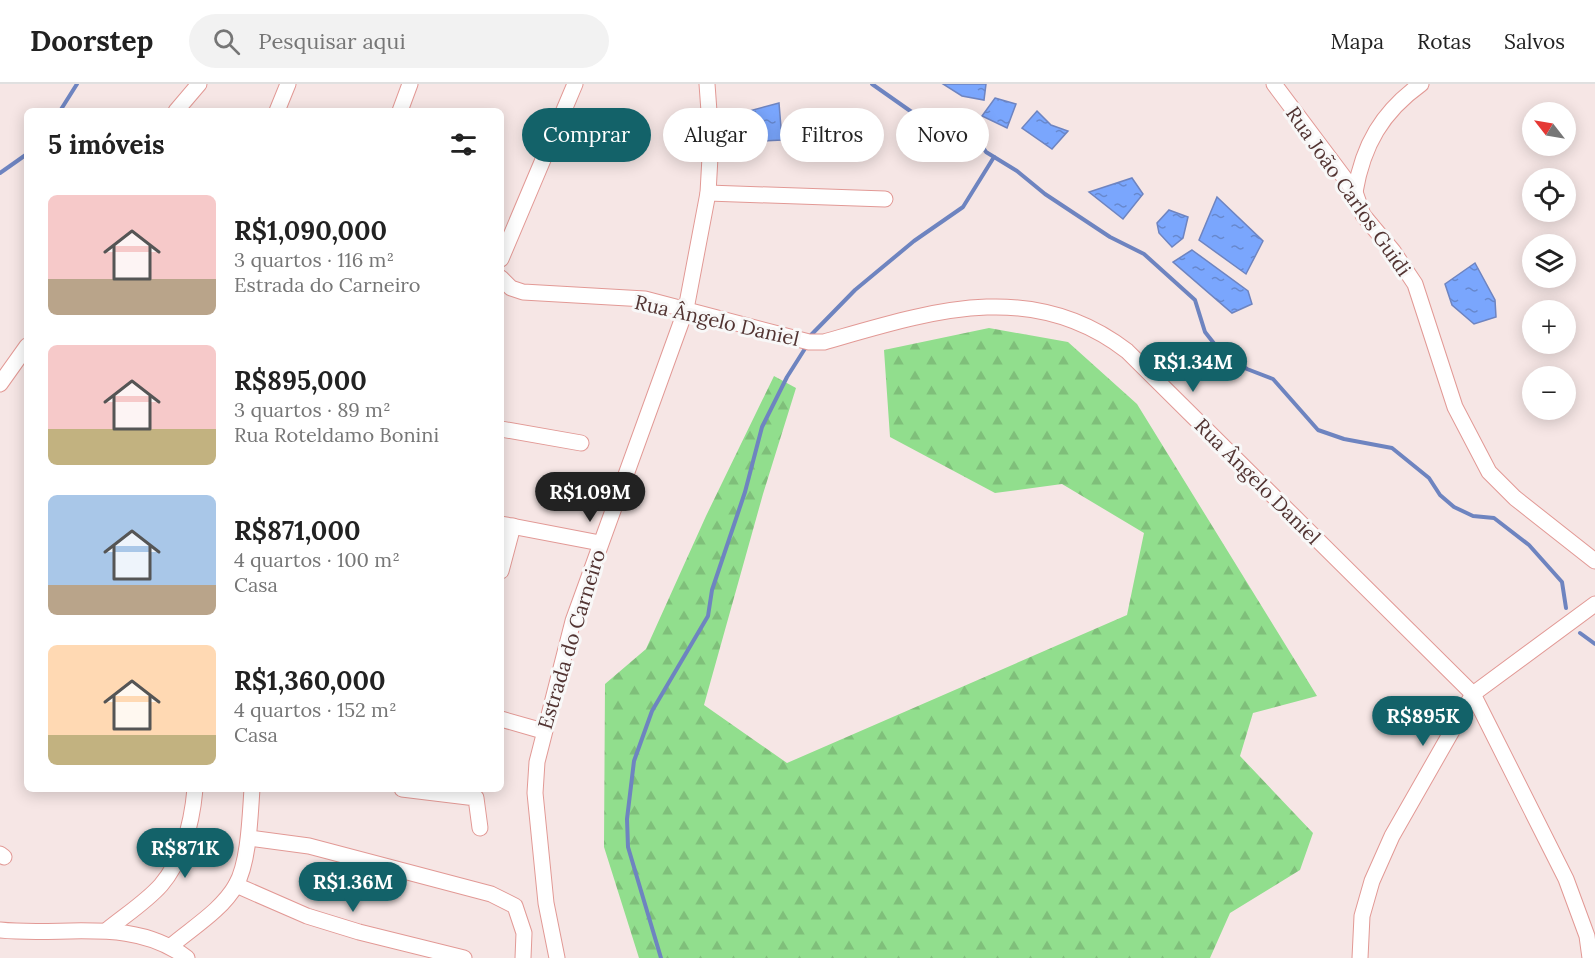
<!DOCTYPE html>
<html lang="pt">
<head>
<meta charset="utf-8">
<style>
	body { margin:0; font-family:Lora,serif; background:#f2f2f2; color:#222; height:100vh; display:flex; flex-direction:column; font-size:22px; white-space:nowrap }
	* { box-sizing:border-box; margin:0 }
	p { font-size:20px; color:#767676 }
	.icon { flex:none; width:33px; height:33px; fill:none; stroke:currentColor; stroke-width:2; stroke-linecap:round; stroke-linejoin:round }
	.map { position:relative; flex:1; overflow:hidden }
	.side { position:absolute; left:24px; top:24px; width:480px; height:684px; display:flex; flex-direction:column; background:#fff; border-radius:9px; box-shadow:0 3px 15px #0003 }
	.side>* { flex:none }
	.banner { position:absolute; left:522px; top:24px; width:570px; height:54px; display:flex; gap:12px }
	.needle { width:39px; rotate:301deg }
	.buttons { position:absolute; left:1522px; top:18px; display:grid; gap:12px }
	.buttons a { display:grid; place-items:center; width:54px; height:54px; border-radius:50%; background:#fff; box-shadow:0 3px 15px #0003; font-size:30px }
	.price { position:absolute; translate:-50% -51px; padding:0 14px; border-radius:21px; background:#136269; color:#fff; font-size:20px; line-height:39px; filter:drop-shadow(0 2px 3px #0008) }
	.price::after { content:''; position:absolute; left:50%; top:36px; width:18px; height:14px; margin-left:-9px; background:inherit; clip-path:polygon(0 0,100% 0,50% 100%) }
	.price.selected { background:#222; color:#fff }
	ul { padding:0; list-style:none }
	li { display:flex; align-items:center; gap:18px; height:150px; padding:0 24px }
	li span { display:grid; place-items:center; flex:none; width:168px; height:120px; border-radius:9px; color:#555 }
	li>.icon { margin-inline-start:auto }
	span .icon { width:72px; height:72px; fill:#fffc; stroke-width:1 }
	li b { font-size:26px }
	h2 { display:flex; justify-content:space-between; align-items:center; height:72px; padding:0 24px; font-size:26px }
	.tag { padding:0 21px; border-radius:27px; background:#fff; box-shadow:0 3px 15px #0003; font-size:21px; line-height:54px }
	.tag.selected { background:#136269; color:#fff }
	header { display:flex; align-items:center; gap:36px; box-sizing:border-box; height:84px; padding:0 30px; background:#fff; border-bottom:2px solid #e0e0e0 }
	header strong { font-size:28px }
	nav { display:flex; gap:33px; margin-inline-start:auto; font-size:21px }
	.search { width:420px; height:54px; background:#f2f2f2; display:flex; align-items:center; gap:15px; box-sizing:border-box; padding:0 21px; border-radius:33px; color:#767676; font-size:22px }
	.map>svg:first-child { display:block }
</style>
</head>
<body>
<header>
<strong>Doorstep</strong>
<div class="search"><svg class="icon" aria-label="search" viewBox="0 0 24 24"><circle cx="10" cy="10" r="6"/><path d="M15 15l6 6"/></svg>Pesquisar aqui</div>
<nav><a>Mapa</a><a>Rotas</a><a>Salvos</a></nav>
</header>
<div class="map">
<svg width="1595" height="874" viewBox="0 0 1595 874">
	<defs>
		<pattern id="forest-firs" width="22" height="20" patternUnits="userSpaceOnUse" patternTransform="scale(1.5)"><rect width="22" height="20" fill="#91de8d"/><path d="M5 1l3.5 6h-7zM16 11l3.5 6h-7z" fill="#7fbf7a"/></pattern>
		<pattern id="water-ripples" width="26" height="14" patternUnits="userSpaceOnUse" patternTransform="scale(1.5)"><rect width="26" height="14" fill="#7aa6fd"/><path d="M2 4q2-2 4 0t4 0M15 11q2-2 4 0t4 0" fill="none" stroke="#6788cd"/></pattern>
	</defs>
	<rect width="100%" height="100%" fill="#f6e6e5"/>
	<path fill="url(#forest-firs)" d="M 989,244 L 1068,258 L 1137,320 L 1317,612 L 1253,629 L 1240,672 L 1313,749 L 1300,786 L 1230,829 L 1210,874 L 639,874 L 604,763 L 605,600 L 646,565 L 706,432 L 774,292 L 796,304 L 763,410 L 704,621 L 787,679 L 1127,531 L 1144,449 L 1062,400 L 995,409 L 890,353 L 884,266 Z"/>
	<g fill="url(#water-ripples)" stroke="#6e84c0" stroke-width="1.5">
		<path d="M 943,0 L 986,0 L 984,16 L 962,12 Z"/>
		<path d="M 995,14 L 1016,20 L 1007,44 L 982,32 Z"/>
		<path d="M 779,19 L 782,56 L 737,58 L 738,30 Z"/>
		<path d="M 1037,27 L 1051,41 L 1068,47 L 1052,65 L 1022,44 Z"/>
		<path d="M 1132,94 L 1143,110 L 1123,135 L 1089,108 Z"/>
		<path d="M 1217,113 L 1263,157 L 1246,190 L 1199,156 Z"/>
		<path d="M 1169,126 L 1188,133 L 1183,154 L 1172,163 L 1159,149 L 1157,139 Z"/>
		<path d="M 1192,166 L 1248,207 L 1252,220 L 1232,229 L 1173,178 Z"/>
		<path d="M 1475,179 L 1495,216 L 1496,233 L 1474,240 L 1452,221 L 1445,200 Z"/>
	</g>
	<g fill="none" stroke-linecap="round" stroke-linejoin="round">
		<g stroke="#6e84c0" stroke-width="4">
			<path d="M 872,0 L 916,31 L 974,49 L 986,68 L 1017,87 L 1045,110 L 1110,153 L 1144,170 L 1195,216 L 1205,248 L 1220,267 L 1247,285 L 1273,295 L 1318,346 L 1344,355 L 1392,364 L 1429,394 L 1440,411 L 1454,423 L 1473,432 L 1494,434 L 1529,461 L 1562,498 L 1566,524"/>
			<path d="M 60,27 L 77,0"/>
			<path d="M 0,89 L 27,70"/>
			<path d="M 811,251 L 855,206 L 914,157 L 963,123 L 994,73"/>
			<path d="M 1580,549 L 1595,560"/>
			<path d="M 661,874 L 628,763 L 627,735 L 634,677 L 652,627 L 708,532 L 712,506 L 745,408 L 762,343 L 787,293 L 806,263"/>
		</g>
		<defs>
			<g id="minor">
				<path d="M 1274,0 L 1355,108 L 1363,131 L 1393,167 L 1415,200 L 1455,323 L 1489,388 L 1515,414 L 1595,477"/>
				<path d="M 176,27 L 199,0"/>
				<path d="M 277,27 L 288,0"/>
				<path d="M 400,27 L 410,0"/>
				<path d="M 1355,108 C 1363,61 1382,28 1421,0"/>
				<path d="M 708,109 L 885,115"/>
				<path d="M 501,175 L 575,0"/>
				<path d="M 501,194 L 511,204 L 523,208 L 645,215 L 809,258 L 824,258 C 929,228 1031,193 1127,267 L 1473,610 L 1566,795 L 1587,852 L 1590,874"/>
				<path d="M 0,300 L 27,262"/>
				<path d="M 501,345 L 581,359"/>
				<path d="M 501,440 L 600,459"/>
				<path d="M 501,487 L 513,442"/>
				<path d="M 501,635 L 543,647"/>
				<path d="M 402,705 L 476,714 L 480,744"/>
				<path d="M 249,754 L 309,762 L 491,810 L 515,822 L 524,849 L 523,874"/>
				<path d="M 0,770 L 4,773"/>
				<path d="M 236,801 L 307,832 L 359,848 L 464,874"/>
				<path d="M 0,846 C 64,853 132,832 187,874"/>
				<path d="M 107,846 C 124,832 146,818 161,801 C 183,775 192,738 195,705"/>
				<path d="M 171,862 C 192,844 222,826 236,801 C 249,778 250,732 252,705"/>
				<path d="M 557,874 L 546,819 L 535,709 L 537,678 L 573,537 L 686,225 L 708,109 L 711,55 L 707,0"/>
				<path d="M 1360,874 L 1362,832 L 1372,797 L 1392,752 L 1473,610 L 1595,520"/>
			</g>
		</defs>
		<use href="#minor" stroke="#e29995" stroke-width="17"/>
		<use href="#minor" stroke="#fff" stroke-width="15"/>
	</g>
	<g text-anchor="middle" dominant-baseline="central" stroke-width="6" stroke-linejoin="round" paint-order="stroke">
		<g font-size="20" fill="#523432" stroke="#f8f8f8">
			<text transform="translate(1349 107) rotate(55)">Rua João Carlos Guidi</text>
			<text transform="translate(717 236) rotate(13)">Rua Ângelo Daniel</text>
			<text transform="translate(1258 397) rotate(45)">Rua Ângelo Daniel</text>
			<text transform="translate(571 555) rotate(-73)">Estrada do Carneiro</text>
		</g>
	</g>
</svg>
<div class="buttons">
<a><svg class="needle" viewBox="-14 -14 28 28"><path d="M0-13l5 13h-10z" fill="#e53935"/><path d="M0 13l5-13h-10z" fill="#767676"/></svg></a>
<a><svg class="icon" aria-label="locate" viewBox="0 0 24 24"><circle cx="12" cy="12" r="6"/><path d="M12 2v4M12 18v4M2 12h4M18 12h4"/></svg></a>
<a><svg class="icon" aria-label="layers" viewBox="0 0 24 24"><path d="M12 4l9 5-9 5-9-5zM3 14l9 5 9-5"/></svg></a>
<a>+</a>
<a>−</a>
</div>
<b class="price" style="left:1193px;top:309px">R$1.34M</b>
<b class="price selected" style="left:590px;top:439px">R$1.09M</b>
<b class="price" style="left:1423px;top:663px">R$895K</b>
<b class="price" style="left:185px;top:795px">R$871K</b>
<b class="price" style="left:353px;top:829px">R$1.36M</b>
<div class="banner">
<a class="tag selected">Comprar</a>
<a class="tag">Alugar</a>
<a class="tag">Filtros</a>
<a class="tag">Novo</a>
</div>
<section class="side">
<h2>5 imóveis<svg class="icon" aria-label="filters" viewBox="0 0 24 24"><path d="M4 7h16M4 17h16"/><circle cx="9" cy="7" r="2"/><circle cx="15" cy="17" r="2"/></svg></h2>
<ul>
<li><span style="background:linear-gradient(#f6c9c9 70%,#b9a48a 0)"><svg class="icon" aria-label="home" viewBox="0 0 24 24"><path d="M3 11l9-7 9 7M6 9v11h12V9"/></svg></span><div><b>R$1,090,000</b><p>3 quartos · 116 m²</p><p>Estrada do Carneiro</p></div></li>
<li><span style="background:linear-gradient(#f6c9c9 70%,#c2b280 0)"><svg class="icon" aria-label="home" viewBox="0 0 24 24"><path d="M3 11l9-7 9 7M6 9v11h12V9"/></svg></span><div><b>R$895,000</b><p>3 quartos · 89 m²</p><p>Rua Roteldamo Bonini</p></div></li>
<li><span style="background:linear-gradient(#a9c7e8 75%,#b9a48a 0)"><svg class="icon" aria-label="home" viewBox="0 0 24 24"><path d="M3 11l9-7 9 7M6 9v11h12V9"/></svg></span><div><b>R$871,000</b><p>4 quartos · 100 m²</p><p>Casa</p></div></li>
<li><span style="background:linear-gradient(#ffd9b3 75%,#c2b280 0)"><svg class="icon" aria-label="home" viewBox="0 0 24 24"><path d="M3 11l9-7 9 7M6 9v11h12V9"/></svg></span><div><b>R$1,360,000</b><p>4 quartos · 152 m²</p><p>Casa</p></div></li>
</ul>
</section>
</div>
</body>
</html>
